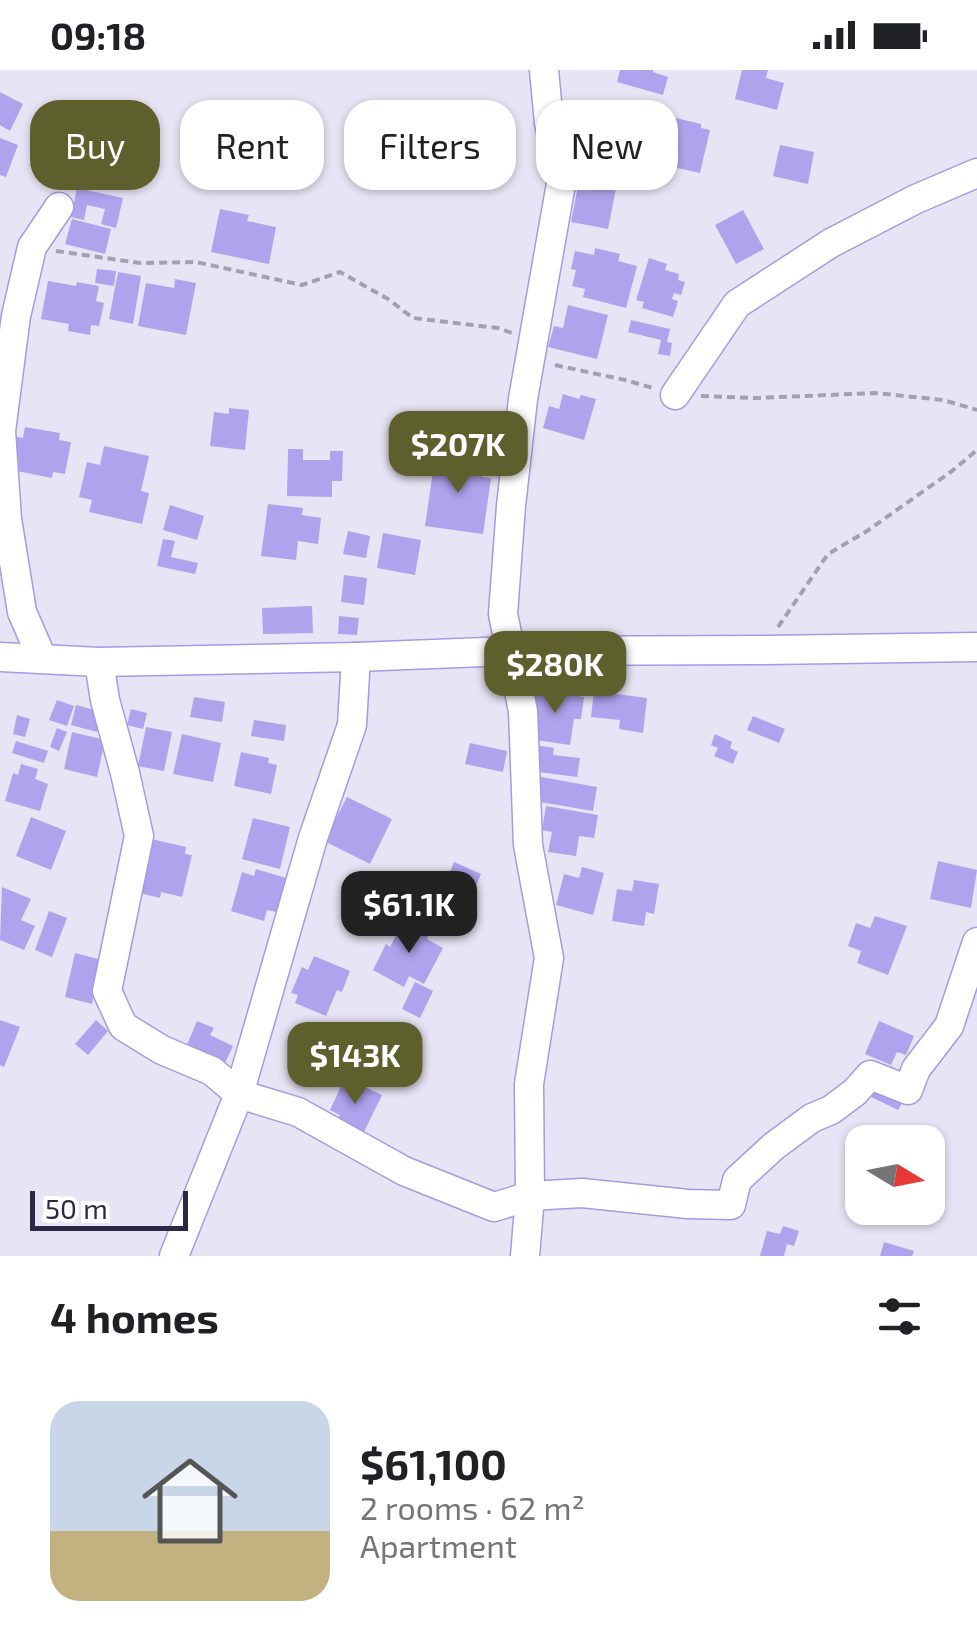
<!DOCTYPE html>
<html lang="en">
<head>
<meta charset="utf-8">
<style>
	body { margin:0; font-family:"Exo 2",sans-serif; background:#f2f2f2; color:#202124; height:100vh; display:flex; flex-direction:column; font-size:38px; white-space:nowrap }
	* { box-sizing:border-box; margin:0 }
	p { font-size:32px; color:#757577 }
	.icon { flex:none; width:55px; height:55px; fill:none; stroke:currentColor; stroke-width:2; stroke-linecap:round; stroke-linejoin:round }
	.map { position:relative; height:1186px; overflow:hidden }
	.side { display:flex; flex-direction:column; background:#fff; flex:1 }
	.side>* { flex:none }
	.hud { position:absolute; left:30px; top:30px; width:918px; height:90px; display:flex; gap:20px }
	.needle { width:65px; rotate:100deg }
	.fabs { position:absolute; left:845px; top:1055px; display:grid; gap:20px }
	.fabs a { display:grid; place-items:center; width:100px; height:100px; border-radius:20px; background:#fff; box-shadow:0 2px 8px #0004; font-size:50px }
	.scale { position:absolute; left:30px; bottom:25px; width:158px; box-sizing:border-box; padding-left:10px; border:5px solid #2c2744; border-top:0; font-size:28px; line-height:35px; white-space:nowrap; color:#2c2744; -webkit-text-stroke:8px #fff; paint-order:stroke }
	.price { position:absolute; translate:-50% -85px; padding:0 22px; border-radius:20px; background:#5d5f2c; color:#fff; font-size:32px; line-height:65px; filter:drop-shadow(0 2px 5px #0008) }
	.price::after { content:''; position:absolute; left:50%; top:60px; width:30px; height:22px; margin-left:-15px; background:inherit; clip-path:polygon(0 0,100% 0,50% 100%) }
	.price.selected { background:#222; color:#fff }
	ul { padding:0; list-style:none }
	li { display:flex; align-items:center; gap:30px; height:250px; padding:0 50px }
	li span { display:grid; place-items:center; flex:none; width:280px; height:200px; border-radius:30px; color:#555 }
	li>.icon { margin-inline-start:auto }
	span .icon { width:120px; height:120px; fill:#fffc; stroke-width:1 }
	li b { font-size:42px }
	h2 { display:flex; justify-content:space-between; align-items:center; height:120px; padding:0 50px; font-size:42px }
	.pill { padding:0 35px; border-radius:30px; background:#fff; box-shadow:0 2px 8px #0004; font-size:35px; line-height:90px }
	.pill.selected { background:#5d5f2c; color:#fff }
	.status { display:flex; justify-content:space-between; align-items:center; height:70px; padding:0 50px; background:#fff; direction:ltr }
	.status svg { height:28px; fill:currentColor }
	.map>svg:first-child { display:block }
</style>
</head>
<body>
<div class="status"><b>09:18</b><svg viewBox="0 0 49 12"><path d="M0 12V9h3v3zM5 12V6h3v6zM10 12V3h3v9zM15 12V0h3v12zM26 1h20v11H26zM47 4h2v5h-2z"/></svg></div>
<div class="map">
<svg width="977" height="1186" viewBox="0 0 977 1186">
	<rect width="100%" height="100%" fill="#e7e5f5"/>
	<g fill="#afa3ed">
		<path d="M 620,0 L 653,0 L 653,2 L 668,7 L 663,25 L 617,12 Z"/>
		<path d="M 742,0 L 768,0 L 766,8 L 784,13 L 777,40 L 735,29 Z"/>
		<path d="M 0,22 L 23,34 L 10,61 L 0,55 Z"/>
		<path d="M 672,47 L 701,54 L 701,58 L 710,60 L 700,103 L 669,96 L 671,83 L 657,80 L 662,57 L 670,59 Z"/>
		<path d="M 42,58 L 77,70 L 70,93 L 34,81 Z"/>
		<path d="M 89,64 L 109,70 L 107,76 L 123,81 L 117,103 L 111,101 L 107,115 L 83,107 L 89,86 L 82,84 Z"/>
		<path d="M 0,68 L 18,75 L 6,107 L 0,105 Z"/>
		<path d="M 780,75 L 814,82 L 808,114 L 773,106 Z"/>
		<path d="M 580,106 L 617,113 L 608,159 L 571,152 Z"/>
		<path d="M 77,118 L 123,128 L 116,158 L 101,154 L 105,139 L 87,135 L 84,150 L 71,147 Z"/>
		<path d="M 220,139 L 249,145 L 247,151 L 276,157 L 269,194 L 211,182 Z"/>
		<path d="M 743,140 L 764,179 L 736,194 L 715,155 Z"/>
		<path d="M 72,149 L 111,159 L 105,184 L 65,174 Z"/>
		<path d="M 595,178 L 620,184 L 618,191 L 637,196 L 626,238 L 583,227 L 585,219 L 572,216 L 576,200 L 571,199 L 575,181 L 594,185 Z"/>
		<path d="M 649,188 L 667,194 L 665,200 L 679,204 L 678,210 L 685,212 L 681,225 L 674,223 L 672,229 L 678,231 L 673,247 L 642,238 L 644,232 L 636,230 Z"/>
		<path d="M 97,199 L 116,201 L 114,216 L 95,213 Z"/>
		<path d="M 118,202 L 141,206 L 133,254 L 109,249 Z"/>
		<path d="M 175,209 L 196,213 L 186,265 L 138,256 L 146,213 L 174,218 Z"/>
		<path d="M 48,211 L 76,216 L 77,212 L 99,216 L 96,231 L 104,233 L 99,256 L 91,255 L 90,265 L 68,261 L 69,254 L 41,249 Z"/>
		<path d="M 568,235 L 608,245 L 597,289 L 548,277 L 554,256 L 563,258 Z"/>
		<path d="M 631,250 L 670,259 L 667,272 L 672,273 L 670,286 L 658,284 L 661,270 L 628,262 Z"/>
		<path d="M 563,324 L 579,329 L 581,325 L 596,329 L 584,370 L 543,358 L 549,336 L 559,339 Z"/>
		<path d="M 229,338 L 249,340 L 245,380 L 210,376 L 214,342 L 229,344 Z"/>
		<path d="M 25,357 L 60,363 L 59,370 L 71,372 L 65,404 L 53,402 L 52,408 L 17,401 L 19,390 L 10,389 L 14,366 L 23,368 Z"/>
		<path d="M 104,376 L 149,386 L 141,421 L 149,423 L 142,454 L 89,442 L 92,430 L 79,427 L 87,392 L 100,395 Z"/>
		<path d="M 288,379 L 303,379 L 303,390 L 330,390 L 330,381 L 343,381 L 342,411 L 332,411 L 332,427 L 287,426 Z"/>
		<path d="M 435,387 L 484,394 L 482,407 L 491,408 L 483,464 L 425,456 Z"/>
		<path d="M 268,434 L 303,438 L 302,445 L 321,448 L 318,474 L 298,471 L 296,490 L 261,486 Z"/>
		<path d="M 170,435 L 204,446 L 197,470 L 163,460 Z"/>
		<path d="M 348,461 L 370,466 L 366,488 L 343,484 Z"/>
		<path d="M 383,463 L 421,470 L 415,505 L 377,498 Z"/>
		<path d="M 163,469 L 175,471 L 171,487 L 198,493 L 195,504 L 157,496 Z"/>
		<path d="M 344,505 L 367,508 L 364,535 L 341,532 Z"/>
		<path d="M 312,536 L 313,563 L 263,564 L 262,538 Z"/>
		<path d="M 339,546 L 359,548 L 357,565 L 338,564 Z"/>
		<path d="M 535,620 L 584,627 L 581,649 L 574,649 L 570,675 L 536,670 L 538,659 L 530,658 Z"/>
		<path d="M 594,621 L 647,628 L 643,663 L 619,659 L 620,650 L 591,647 Z"/>
		<path d="M 194,627 L 225,632 L 222,652 L 190,647 Z"/>
		<path d="M 57,630 L 74,636 L 67,656 L 49,650 Z"/>
		<path d="M 76,635 L 102,642 L 97,662 L 71,655 Z"/>
		<path d="M 131,639 L 147,643 L 143,659 L 127,655 Z"/>
		<path d="M 17,645 L 30,649 L 25,667 L 13,664 Z"/>
		<path d="M 753,646 L 785,659 L 779,673 L 747,660 Z"/>
		<path d="M 254,650 L 286,655 L 284,671 L 251,666 Z"/>
		<path d="M 146,657 L 172,662 L 164,701 L 138,696 Z"/>
		<path d="M 57,658 L 67,662 L 59,681 L 50,677 Z"/>
		<path d="M 72,662 L 105,670 L 97,707 L 64,699 Z"/>
		<path d="M 182,664 L 221,673 L 213,712 L 173,704 Z"/>
		<path d="M 715,664 L 732,672 L 730,678 L 738,682 L 733,694 L 714,686 L 718,678 L 711,675 Z"/>
		<path d="M 16,671 L 48,681 L 44,693 L 12,683 Z"/>
		<path d="M 470,673 L 507,681 L 503,702 L 465,694 Z"/>
		<path d="M 535,675 L 554,678 L 553,685 L 580,688 L 577,707 L 531,701 Z"/>
		<path d="M 241,682 L 269,688 L 268,693 L 277,695 L 271,724 L 234,716 Z"/>
		<path d="M 21,694 L 38,699 L 35,709 L 48,714 L 40,741 L 5,731 L 13,703 L 18,705 Z"/>
		<path d="M 530,705 L 597,717 L 593,741 L 534,731 Z"/>
		<path d="M 347,727 L 392,749 L 370,794 L 324,771 Z"/>
		<path d="M 546,736 L 598,745 L 594,768 L 579,766 L 576,786 L 548,782 L 552,762 L 542,760 Z"/>
		<path d="M 31,747 L 66,761 L 51,800 L 16,786 Z"/>
		<path d="M 253,748 L 290,757 L 280,799 L 242,789 Z"/>
		<path d="M 147,768 L 186,777 L 185,784 L 192,785 L 182,827 L 161,822 L 160,828 L 135,822 Z"/>
		<path d="M 938,791 L 977,800 L 971,838 L 930,829 Z"/>
		<path d="M 454,792 L 481,804 L 476,816 L 449,804 Z"/>
		<path d="M 582,797 L 604,803 L 593,845 L 556,835 L 564,804 L 579,808 Z"/>
		<path d="M 256,799 L 286,808 L 276,842 L 267,840 L 264,851 L 231,841 L 242,802 L 254,806 Z"/>
		<path d="M 447,806 L 476,819 L 461,850 L 433,836 Z"/>
		<path d="M 634,810 L 659,814 L 654,844 L 646,842 L 644,856 L 612,851 L 617,819 L 632,821 Z"/>
		<path d="M 2,817 L 31,829 L 21,850 L 35,856 L 24,880 L 0,870 Z"/>
		<path d="M 49,841 L 67,848 L 52,887 L 35,880 Z"/>
		<path d="M 875,846 L 907,856 L 888,905 L 857,893 L 861,881 L 848,876 L 856,853 L 870,858 Z"/>
		<path d="M 413,852 L 430,862 L 427,869 L 443,878 L 424,914 L 409,906 L 404,917 L 373,900 L 386,874 L 390,877 L 400,858 L 407,862 Z"/>
		<path d="M 75,883 L 102,890 L 92,934 L 65,927 Z"/>
		<path d="M 314,886 L 350,901 L 342,922 L 337,920 L 326,946 L 295,933 L 298,925 L 291,923 L 302,897 L 308,900 Z"/>
		<path d="M 415,912 L 433,921 L 420,948 L 402,939 Z"/>
		<path d="M 0,950 L 20,957 L 4,997 L 0,995 Z"/>
		<path d="M 96,950 L 108,961 L 88,985 L 75,974 Z"/>
		<path d="M 197,951 L 214,958 L 210,965 L 233,976 L 222,999 L 184,982 Z"/>
		<path d="M 879,951 L 914,966 L 906,985 L 897,982 L 891,995 L 865,984 Z"/>
		<path d="M 345,1008 L 382,1025 L 361,1068 L 336,1052 L 340,1045 L 330,1040 Z"/>
		<path d="M 872,1010 L 906,1026 L 898,1040 L 865,1024 Z"/>
		<path d="M 783,1156 L 799,1161 L 794,1176 L 787,1174 L 784,1186 L 760,1186 L 767,1161 L 780,1164 Z"/>
		<path d="M 884,1172 L 914,1181 L 912,1186 L 880,1186 Z"/>
	</g>
	<g fill="none" stroke-linecap="round" stroke-linejoin="round">
		<defs>
			<g id="minor">
				<path d="M 675,325 L 737,234 L 831,173 L 916,129 L 977,103"/>
				<path d="M 0,587 L 99,592 L 356,587 L 511,581 L 766,580 L 977,577"/>
				<path d="M 42,588 L 22,542 L 7,449 L 1,361 L 16,246 L 32,177 L 59,137"/>
				<path d="M 99,592 L 105,630 L 125,703 L 139,766 L 107,921 L 123,956 L 162,980 L 212,1001 L 239,1024 L 298,1042 L 404,1101 L 494,1137 L 530,1126 L 582,1123 L 688,1134 L 731,1135 L 737,1110 L 774,1076 L 812,1048 L 831,1040 L 855,1022 L 870,1005 L 908,1020 L 916,999 L 949,956 L 977,872"/>
				<path d="M 174,1186 L 239,1024 L 313,768 L 352,655 L 356,587"/>
				<path d="M 525,1186 L 530,1126 L 529,1014 L 549,888 L 528,775 L 523,641 L 503,544 L 511,436 L 523,329 L 562,108 L 549,53 L 544,0"/>
			</g>
		</defs>
		<use href="#minor" stroke="#a69ae4" stroke-width="31"/>
		<g stroke="#a3a0b4" stroke-width="4" stroke-dasharray="8 5" stroke-linecap="butt">
			<path d="M 56,181 L 140,193 L 196,192 L 302,215 L 340,202 L 388,229 L 413,248 L 498,258 L 512,263"/>
			<path d="M 555,295 L 625,310 L 653,318"/>
			<path d="M 701,326 L 756,328 L 876,323 L 943,330 L 977,340"/>
			<path d="M 778,557 L 828,484 L 867,461 L 952,401 L 977,380"/>
		</g>
		<use href="#minor" stroke="#fff" stroke-width="28"/>
	</g>
</svg>
<div class="fabs">
<a><svg class="needle" viewBox="-14 -14 28 28"><path d="M0-13l5 13h-10z" fill="#e53935"/><path d="M0 13l5-13h-10z" fill="#757577"/></svg></a>
</div>
<div class="scale">50 m</div>
<b class="price" style="left:458px;top:426px">$207K</b>
<b class="price" style="left:555px;top:646px">$280K</b>
<b class="price selected" style="left:409px;top:886px">$61.1K</b>
<b class="price" style="left:355px;top:1037px">$143K</b>
<div class="hud">
<a class="pill selected">Buy</a>
<a class="pill">Rent</a>
<a class="pill">Filters</a>
<a class="pill">New</a>
</div>
</div>
<section class="side">
<h2>4 homes<svg class="icon" aria-label="filters" viewBox="0 0 24 24"><path d="M4 7h16M4 17h16"/><circle cx="9" cy="7" r="2"/><circle cx="15" cy="17" r="2"/></svg></h2>
<ul>
<li><span style="background:linear-gradient(#c9d6e8 65%,#c2b280 0)"><svg class="icon" aria-label="home" viewBox="0 0 24 24"><path d="M3 11l9-7 9 7M6 9v11h12V9"/></svg></span><div><b>$61,100</b><p>2 rooms · 62 m²</p><p>Apartment</p></div></li>
</ul>
</section>
</body>
</html>
